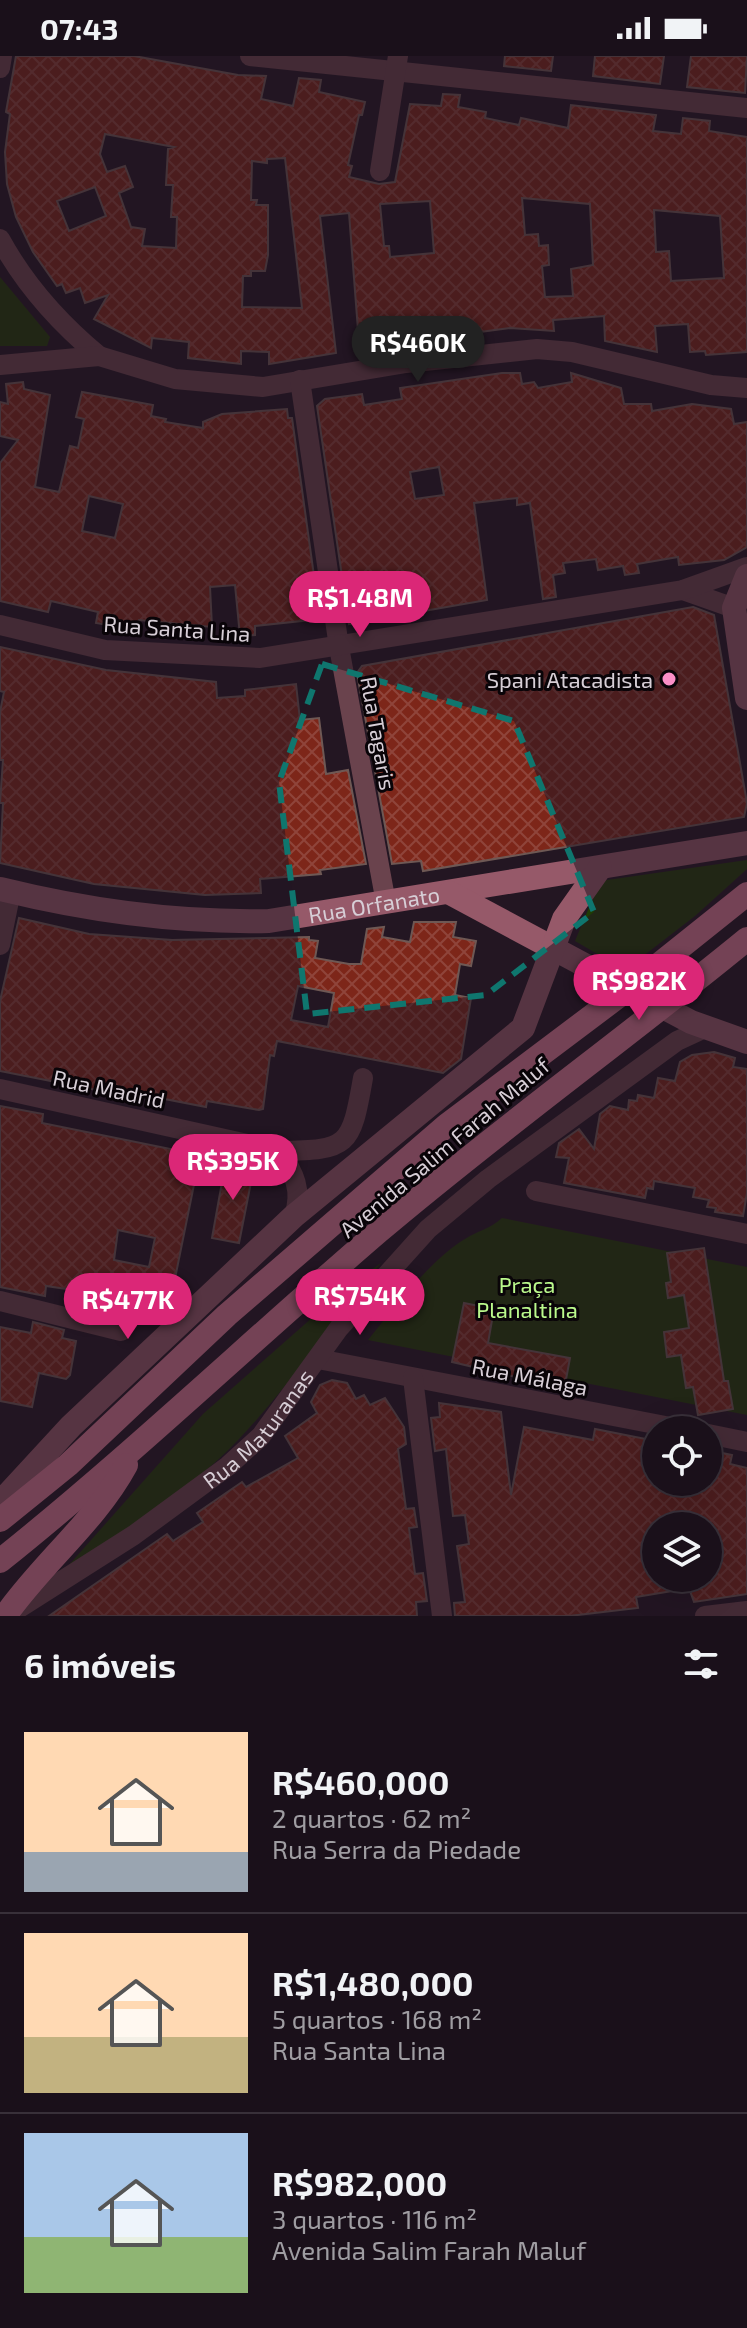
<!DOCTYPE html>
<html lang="pt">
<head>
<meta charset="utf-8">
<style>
	body { margin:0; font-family:"Exo 2",sans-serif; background:#271e27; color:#f1f3f6; height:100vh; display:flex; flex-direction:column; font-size:30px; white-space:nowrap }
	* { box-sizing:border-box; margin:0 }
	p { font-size:26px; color:#9f9da2 }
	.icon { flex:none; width:44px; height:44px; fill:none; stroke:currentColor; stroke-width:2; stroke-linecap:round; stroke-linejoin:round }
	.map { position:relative; height:1560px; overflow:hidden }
	.sheet { display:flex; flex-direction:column; background:#1a101a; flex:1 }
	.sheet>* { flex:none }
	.buttons { position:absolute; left:642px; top:1360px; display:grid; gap:16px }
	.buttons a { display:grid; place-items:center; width:80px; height:80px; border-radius:50%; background:#1a101a; box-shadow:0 8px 32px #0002,0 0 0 2px #383039; font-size:40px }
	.price { position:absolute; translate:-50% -68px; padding:0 18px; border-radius:28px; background:#db2777; color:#fff; font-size:26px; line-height:52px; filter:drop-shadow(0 2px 4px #0008) }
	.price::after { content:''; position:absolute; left:50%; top:48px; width:24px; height:18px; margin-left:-12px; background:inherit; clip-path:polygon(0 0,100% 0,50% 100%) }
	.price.on { background:#222; color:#fff }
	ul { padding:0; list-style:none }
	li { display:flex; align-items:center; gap:24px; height:200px; padding:0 24px }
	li+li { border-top:2px solid #383039 }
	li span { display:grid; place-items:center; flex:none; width:224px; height:160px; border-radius:0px; color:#555 }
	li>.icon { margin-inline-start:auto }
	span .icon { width:96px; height:96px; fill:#fffc; stroke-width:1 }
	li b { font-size:34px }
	h2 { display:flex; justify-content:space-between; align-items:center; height:96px; padding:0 24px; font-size:34px }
	.status { display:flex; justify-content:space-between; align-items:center; height:56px; padding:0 40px; background:#1a101a; direction:ltr }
	.status svg { height:22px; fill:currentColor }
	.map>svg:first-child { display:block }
</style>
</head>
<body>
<div class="status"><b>07:43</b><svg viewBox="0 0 49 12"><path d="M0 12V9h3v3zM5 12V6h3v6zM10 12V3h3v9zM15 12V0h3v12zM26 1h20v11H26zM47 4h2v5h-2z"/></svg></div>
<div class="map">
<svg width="747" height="1560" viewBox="0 0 747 1560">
	<defs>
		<pattern id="building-cross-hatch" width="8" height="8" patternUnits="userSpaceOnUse" patternTransform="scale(2)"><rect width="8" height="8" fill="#7d2619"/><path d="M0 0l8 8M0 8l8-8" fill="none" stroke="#8f443a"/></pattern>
	</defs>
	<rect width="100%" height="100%" fill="#231622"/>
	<g fill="#203b05">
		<path d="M 0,221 L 50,281 L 47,290 L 0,290 Z"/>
		<path d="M 747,804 L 747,813 L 695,860 L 625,914 L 575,885 L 600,825 Z"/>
		<path d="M 502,1162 L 747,1211 L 747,1359 L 368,1284 C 394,1252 434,1199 470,1180 C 483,1173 489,1173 502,1162 Z"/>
		<path d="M 381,1207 C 334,1265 290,1329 239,1383 C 191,1434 127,1473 68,1510 L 203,1358 L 347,1231 Z"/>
	</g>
	<g fill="url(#building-cross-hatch)" stroke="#6e5854" stroke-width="2" fill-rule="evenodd">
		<path d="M 16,0 L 134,0 L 238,19 L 266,20 L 261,43 L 293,50 L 299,22 L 321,24 L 319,36 L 365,46 L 362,59 L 359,59 L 348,109 L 352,110 L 349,121 L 379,128 L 395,126 L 410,48 L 441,50 L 443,38 L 460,39 L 458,51 L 486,56 L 485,62 L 519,69 L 521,62 L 568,72 L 571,49 L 656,59 L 653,75 L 681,78 L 683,62 L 710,65 L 709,75 L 747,81 L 747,296 L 706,299 L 705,295 L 690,296 L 688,268 L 655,270 L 657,296 L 605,285 L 604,260 L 553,264 L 554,275 L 510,272 L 404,286 L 403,277 L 393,278 L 393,270 L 358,274 L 349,157 L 320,160 L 336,297 L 269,308 L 269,296 L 241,295 L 241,308 L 188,302 L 189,286 L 152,282 L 151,292 L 94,263 L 108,239 L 85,247 L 80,232 L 66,237 L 62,228 L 57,230 L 33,196 L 16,161 L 7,128 L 5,96 L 10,58 L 6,56 ZM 105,78 L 174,91 L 168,93 L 166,129 L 173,129 L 171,161 L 177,161 L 176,192 L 142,190 L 145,173 L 131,171 L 119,137 L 133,131 L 125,110 L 107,116 L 100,98 ZM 285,102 L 302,252 L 242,251 L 243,220 L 251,220 L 251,215 L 265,215 L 268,199 L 268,149 L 256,149 L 257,144 L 251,144 L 252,105 L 267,107 L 267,103 ZM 95,131 L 106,160 L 69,175 L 57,145 ZM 522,142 L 590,148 L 593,209 L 571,213 L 573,240 L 545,241 L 542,210 L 549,209 L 548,189 L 539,190 L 538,178 L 525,179 ZM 430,145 L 434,197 L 390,201 L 389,190 L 384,190 L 380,148 ZM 654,154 L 720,160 L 724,222 L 671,225 L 669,195 L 656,196 Z"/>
		<path d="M 505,0 L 553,0 L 551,15 L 504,10 Z"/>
		<path d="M 595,0 L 664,0 L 660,28 L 593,20 Z"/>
		<path d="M 691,0 L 747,0 L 745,37 L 687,31 Z"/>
		<path d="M 502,317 L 520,317 L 522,328 L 534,326 L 538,332 L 572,326 L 571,317 L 621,332 L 624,348 L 651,348 L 652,355 L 692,348 L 731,353 L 734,368 L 747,366 L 747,491 L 724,504 L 679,509 L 678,501 L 637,508 L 639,517 L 625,519 L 623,510 L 598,514 L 596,503 L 563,507 L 565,517 L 553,519 L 556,541 L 543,543 L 530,447 L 517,449 L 517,442 L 474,447 L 487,544 L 349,568 L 317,350 L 325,343 L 362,338 L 364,349 L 402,343 L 400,332 ZM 439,411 L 444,439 L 415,443 L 410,416 Z"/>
		<path d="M 23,326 L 24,333 L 50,339 L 35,431 L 59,436 L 70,390 L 78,392 L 84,363 L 76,361 L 82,336 L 153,349 L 151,360 L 166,363 L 165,366 L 203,372 L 203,366 L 222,358 L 287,353 L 288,362 L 292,362 L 320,563 L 255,570 L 255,579 L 240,580 L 235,529 L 210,531 L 212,571 L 139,564 L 132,573 L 96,567 L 98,556 L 51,545 L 48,556 L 0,545 L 0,407 L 18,384 L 0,380 L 0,346 L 8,348 L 6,328 ZM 89,440 L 123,448 L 115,482 L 82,475 Z"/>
		<path d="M 693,551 L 714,559 L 747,747 L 744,761 L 423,815 L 421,805 L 392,808 L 357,617 L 362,610 Z"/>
		<path d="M 0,591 L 106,614 L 216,626 L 217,642 L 245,640 L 245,634 L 296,628 L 300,664 L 319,662 L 326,718 L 348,714 L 366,808 L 320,814 L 321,818 L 260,823 L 261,837 L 205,839 L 94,828 L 0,807 L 3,747 L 0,747 L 3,704 L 0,704 L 0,656 L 4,636 L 0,635 Z"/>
		<path d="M 19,862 L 89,878 L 172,884 L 309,881 L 309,884 L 318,885 L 315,902 L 349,908 L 361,908 L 367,873 L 384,871 L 382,881 L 410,886 L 414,866 L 456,866 L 453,881 L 476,885 L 471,910 L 460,908 L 455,939 L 471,942 L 461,1003 L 443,1017 L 277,985 L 274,1000 L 270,999 L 263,1053 L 259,1054 L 207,1045 L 206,1051 L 113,1033 L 112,1037 L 0,1015 L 0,945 ZM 298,930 L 334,937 L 328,971 L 291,964 Z"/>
		<path d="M 714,996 L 735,1002 L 733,1011 L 747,1013 L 747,1137 L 743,1160 L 715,1156 L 716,1152 L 707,1151 L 709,1144 L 693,1141 L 695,1132 L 654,1125 L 653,1133 L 647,1132 L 645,1142 L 564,1127 L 569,1102 L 556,1101 L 559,1087 L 579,1073 L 594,1093 L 600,1058 L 610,1050 L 628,1054 L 629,1044 L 637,1045 L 638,1039 L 654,1042 L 658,1022 L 675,1025 L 680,1006 L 692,999 Z"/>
		<path d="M 0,1050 L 43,1058 L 42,1067 L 200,1099 L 168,1257 L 163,1263 L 113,1253 L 115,1244 L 87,1239 L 87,1236 L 46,1230 L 45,1240 L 0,1231 ZM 118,1174 L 155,1182 L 149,1211 L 114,1204 Z"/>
		<path d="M 226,1104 L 254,1111 L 239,1187 L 212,1182 Z"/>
		<path d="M 704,1192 L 724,1325 L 728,1325 L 733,1353 L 698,1359 L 693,1331 L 686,1332 L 681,1299 L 667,1301 L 664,1276 L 689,1272 L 684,1239 L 668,1242 L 666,1227 L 671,1226 L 667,1197 Z"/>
		<path d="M 464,1247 L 494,1253 L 488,1287 L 570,1302 L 565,1329 L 555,1328 L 554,1334 L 536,1331 L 537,1326 L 452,1306 Z"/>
		<path d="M 33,1266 L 64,1274 L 62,1282 L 76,1285 L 70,1319 L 66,1323 L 39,1317 L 32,1351 L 0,1345 L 0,1271 L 31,1277 Z"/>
		<path d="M 332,1324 L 347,1327 L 356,1343 L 364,1339 L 370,1349 L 385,1342 L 404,1371 L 406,1388 L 398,1393 L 406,1453 L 414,1452 L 417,1471 L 409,1472 L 415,1518 L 423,1517 L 427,1545 L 416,1546 L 417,1560 L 49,1560 L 167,1478 L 173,1485 L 203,1466 L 197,1457 L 242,1426 L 246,1431 L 298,1402 L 285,1380 L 317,1357 L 311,1346 L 320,1329 Z"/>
		<path d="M 439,1347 L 501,1356 L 511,1439 L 524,1371 L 593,1384 L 595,1373 L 656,1385 L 656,1426 L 708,1426 L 708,1394 L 732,1399 L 730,1408 L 747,1412 L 747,1538 L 694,1546 L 690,1535 L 672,1535 L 636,1541 L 638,1552 L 569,1560 L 455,1560 L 454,1547 L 465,1546 L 457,1490 L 469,1488 L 465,1459 L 453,1460 L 446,1393 L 435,1395 L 431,1362 L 440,1361 ZM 656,1470 L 708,1470 L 708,1522 L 656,1522 Z"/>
	</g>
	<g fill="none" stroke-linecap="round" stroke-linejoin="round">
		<g stroke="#6a434d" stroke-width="20">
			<path d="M 250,0 L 747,52"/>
			<path d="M 0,12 L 2,0"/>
			<path d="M 380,115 L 398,0"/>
			<path d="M 0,183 C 25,229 58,266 99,300"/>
			<path d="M 0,309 L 99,300 L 175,323 L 263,331 L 406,307 L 537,293 L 572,296 L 711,329 L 747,332"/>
			<path d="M 300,324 L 339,591 L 386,847"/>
			<path d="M 683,534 L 734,552"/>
			<path d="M 0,569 L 105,594 L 260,602 L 683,534 L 747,511"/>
			<path d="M 0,889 L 11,835"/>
			<path d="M 0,1033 L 279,1095 C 349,1094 351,1091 363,1022"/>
			<path d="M 279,1095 C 294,1116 303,1135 294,1160"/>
			<path d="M 536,1135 L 747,1178"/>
			<path d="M 0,1245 L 121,1275"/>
			<path d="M 318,1303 L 686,1374"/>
			<path d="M 413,1322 L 442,1560"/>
			<path d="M 708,1378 L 747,1386"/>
			<path id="s1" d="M 13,1556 L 134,1479 L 228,1410 L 261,1380 L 339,1272 L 428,1173 L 488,1123 L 677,985 L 705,972"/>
			<path d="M 705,1560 L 747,1555"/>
		</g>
		<g stroke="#965969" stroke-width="24">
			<path d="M 747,520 L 734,552 L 747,642"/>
			<path id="s2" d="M 0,833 C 89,855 177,867 269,865 L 747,787"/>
			<path d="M 450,837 L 691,966 L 747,986"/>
			<path d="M 0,1447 L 71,1370 L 294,1160 L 523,972 L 564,863 L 600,812"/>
		</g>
		<g stroke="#d87893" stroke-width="24">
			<path d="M 0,1464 L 68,1409 L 227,1259 L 447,1069 L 632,930 L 747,838"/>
			<path d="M 0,1505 C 131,1400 251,1285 378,1176 C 498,1074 625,983 747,883"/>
			<path d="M 5,1560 C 42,1507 95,1466 126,1409"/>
		</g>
	</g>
	<path d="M0 0H747V1560H0ZM 322,608 L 514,665 L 594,856 L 486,939 L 307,958 L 279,726 Z" fill="#231622" fill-opacity=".55" fill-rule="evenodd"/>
	<path fill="none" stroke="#0f766e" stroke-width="6" stroke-dasharray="16 10" stroke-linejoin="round" d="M 322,608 L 514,665 L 594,856 L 486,939 L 307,958 L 279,726 Z"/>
	<circle fill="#fa8fc7" stroke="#090408" stroke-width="3" cx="669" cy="623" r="8"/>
	<g text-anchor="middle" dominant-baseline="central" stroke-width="6" stroke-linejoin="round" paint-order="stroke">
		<g font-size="22" fill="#d7ced6" stroke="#090408">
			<text transform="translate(177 572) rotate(4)">Rua Santa Lina</text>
			<text transform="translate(379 677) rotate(80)">Rua Tagaris</text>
			<text stroke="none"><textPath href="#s2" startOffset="378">Rua Orfanato</textPath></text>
			<text transform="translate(109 1032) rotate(12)">Rua Madrid</text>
			<text transform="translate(444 1091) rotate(-40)">Avenida Salim Farah Maluf</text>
			<text transform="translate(530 1320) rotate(11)">Rua Málaga</text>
			<text stroke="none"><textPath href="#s1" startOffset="308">Rua Maturanas</textPath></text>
		</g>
		<g font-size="22" fill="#d7ced6" stroke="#090408" text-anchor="end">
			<text x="653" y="623">Spani Atacadista</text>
		</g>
		<g font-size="22" fill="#baf88c" stroke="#090408">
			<text x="527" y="1228">Praça<tspan x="527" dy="25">Planaltina</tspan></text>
		</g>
	</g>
</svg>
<div class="buttons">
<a><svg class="icon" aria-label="locate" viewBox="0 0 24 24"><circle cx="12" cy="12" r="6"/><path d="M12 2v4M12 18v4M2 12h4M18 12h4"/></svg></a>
<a><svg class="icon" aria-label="layers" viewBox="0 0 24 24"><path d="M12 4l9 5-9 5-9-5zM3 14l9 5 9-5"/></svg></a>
</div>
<b class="price on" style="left:418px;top:328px">R$460K</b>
<b class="price" style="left:360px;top:583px">R$1.48M</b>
<b class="price" style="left:639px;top:966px">R$982K</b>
<b class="price" style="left:233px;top:1146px">R$395K</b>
<b class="price" style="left:360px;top:1281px">R$754K</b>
<b class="price" style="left:128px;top:1285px">R$477K</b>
</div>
<section class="sheet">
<h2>6 imóveis<svg class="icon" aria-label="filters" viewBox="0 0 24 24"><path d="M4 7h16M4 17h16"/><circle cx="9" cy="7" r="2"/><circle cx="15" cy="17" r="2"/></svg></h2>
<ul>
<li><span style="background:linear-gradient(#ffd9b3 75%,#9aa5b1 0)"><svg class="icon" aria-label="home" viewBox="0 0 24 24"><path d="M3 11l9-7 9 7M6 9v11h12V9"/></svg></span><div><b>R$460,000</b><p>2 quartos · 62 m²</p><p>Rua Serra da Piedade</p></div></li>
<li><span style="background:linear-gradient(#ffd9b3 65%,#c2b280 0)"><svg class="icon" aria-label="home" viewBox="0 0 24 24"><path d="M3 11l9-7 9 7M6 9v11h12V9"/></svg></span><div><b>R$1,480,000</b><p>5 quartos · 168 m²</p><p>Rua Santa Lina</p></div></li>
<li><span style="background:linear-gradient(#a9c7e8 65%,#8fb573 0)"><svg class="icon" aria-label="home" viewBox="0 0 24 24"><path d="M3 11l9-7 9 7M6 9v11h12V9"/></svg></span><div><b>R$982,000</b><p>3 quartos · 116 m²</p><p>Avenida Salim Farah Maluf</p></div></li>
</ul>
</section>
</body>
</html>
